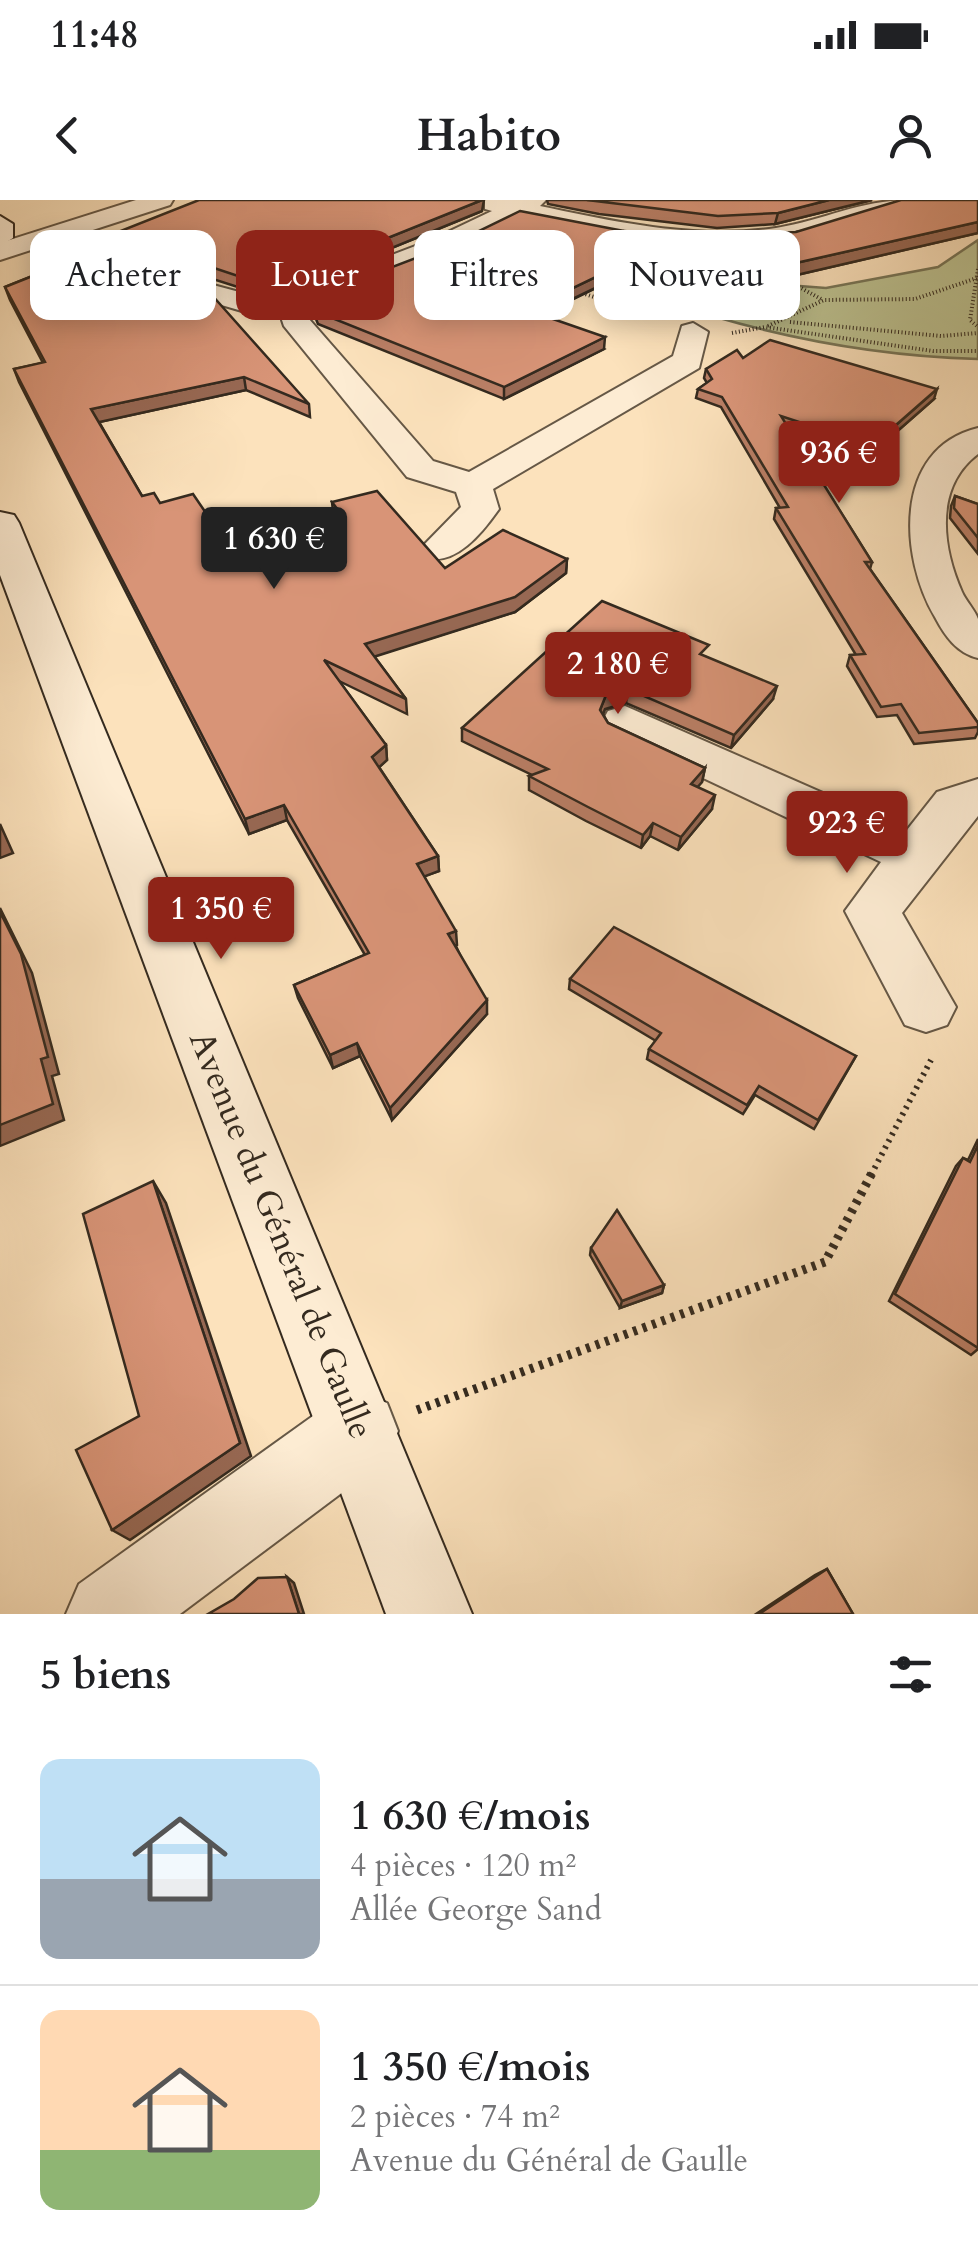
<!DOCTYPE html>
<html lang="fr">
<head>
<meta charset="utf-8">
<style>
	body { margin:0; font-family:Cardo,serif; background:#f6f6f6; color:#202124; height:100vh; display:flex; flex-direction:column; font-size:38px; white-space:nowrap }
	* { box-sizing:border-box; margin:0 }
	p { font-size:32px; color:#757577 }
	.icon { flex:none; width:55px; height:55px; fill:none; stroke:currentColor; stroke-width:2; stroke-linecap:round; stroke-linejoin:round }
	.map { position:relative; height:1414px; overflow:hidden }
	.side { display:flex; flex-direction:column; background:#fff; flex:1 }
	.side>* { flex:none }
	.guide { position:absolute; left:30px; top:30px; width:920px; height:90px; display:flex; gap:20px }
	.price { position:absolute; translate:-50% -85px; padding:0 22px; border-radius:10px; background:#8f2418; color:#fff; font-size:32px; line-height:65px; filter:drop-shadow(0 2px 5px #0008) }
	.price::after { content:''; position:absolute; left:50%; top:60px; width:30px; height:22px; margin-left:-15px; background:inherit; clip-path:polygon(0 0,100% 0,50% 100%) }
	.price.active { background:#222; color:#fff }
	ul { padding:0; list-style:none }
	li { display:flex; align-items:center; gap:30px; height:250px; padding:0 40px }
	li+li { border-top:2px solid #e0e0e0 }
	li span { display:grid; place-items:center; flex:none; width:280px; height:200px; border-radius:20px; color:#555 }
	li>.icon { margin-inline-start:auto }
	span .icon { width:120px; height:120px; fill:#fffc; stroke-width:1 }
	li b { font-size:42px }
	h2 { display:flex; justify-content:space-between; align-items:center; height:120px; padding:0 40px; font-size:42px }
	.tag { padding:0 35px; border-radius:20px; background:#fff; box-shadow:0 5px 25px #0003; font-size:35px; line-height:90px }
	.tag.active { background:#8f2418; color:#fff }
	.status { display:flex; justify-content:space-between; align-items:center; height:70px; padding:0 50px; background:#fff; direction:ltr }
	.status svg { height:28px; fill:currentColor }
	header { display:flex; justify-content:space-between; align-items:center; height:130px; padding:0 40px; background:#fff; font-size:45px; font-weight:800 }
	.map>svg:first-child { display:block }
</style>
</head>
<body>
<div class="status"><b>11:48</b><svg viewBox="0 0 49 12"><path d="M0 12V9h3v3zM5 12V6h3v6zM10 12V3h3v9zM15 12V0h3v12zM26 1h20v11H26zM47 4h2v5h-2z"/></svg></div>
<header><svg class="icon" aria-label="back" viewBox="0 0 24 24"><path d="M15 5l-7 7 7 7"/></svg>Habito<svg class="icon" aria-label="person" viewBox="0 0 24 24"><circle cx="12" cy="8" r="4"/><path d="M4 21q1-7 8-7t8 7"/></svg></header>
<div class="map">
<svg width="978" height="1414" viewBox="0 0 978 1414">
	<rect width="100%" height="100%" fill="#fce2bc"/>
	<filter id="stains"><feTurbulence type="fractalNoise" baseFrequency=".002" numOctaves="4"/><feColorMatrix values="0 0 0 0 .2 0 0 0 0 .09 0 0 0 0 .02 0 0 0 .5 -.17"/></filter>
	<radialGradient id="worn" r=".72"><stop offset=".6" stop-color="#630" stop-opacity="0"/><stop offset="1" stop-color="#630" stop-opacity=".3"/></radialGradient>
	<path fill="#bdc392" stroke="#787658" stroke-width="2.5" d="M 978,40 L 978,159 C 872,156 769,136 668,102 L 705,94 L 762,94 L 773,84 L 826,88 L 938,67 Z"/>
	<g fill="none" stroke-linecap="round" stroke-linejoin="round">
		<defs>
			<g id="street">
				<path d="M 136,0 L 173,0 L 170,5 L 0,60 L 0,43 Z"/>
				<path d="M 485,0 L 546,0 L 540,6 C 617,22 697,40 776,28 C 825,20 859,0 910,0 L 907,5 L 792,40 L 723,47 L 624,38 L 519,17 L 449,52 L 308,107 L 309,119 L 433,261 L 469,272 L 673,156 L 682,126 L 693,123 L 708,132 L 699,168 L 493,289 L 499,309 C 482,333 456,366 425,358 L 419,350 L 461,307 L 456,292 L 407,277 L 284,126 L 279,111 L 242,111 L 177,92 L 173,86 L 187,78 L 243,93 L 290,94 L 431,40 L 492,11 L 485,9 Z"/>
				<path d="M 978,228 L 978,254 C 934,287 942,347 962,392 C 966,401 975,410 978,419 C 978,430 978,447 978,458 C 957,453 945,436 935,417 C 900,358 892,249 978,228 Z"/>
				<path d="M 625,506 L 907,630 L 937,592 L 978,579 L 978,616 L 902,713 L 956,807 L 947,825 L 926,832 L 905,825 L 845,711 L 881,662 L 608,533 L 602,522 L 608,511 Z"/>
				<path d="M 359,1192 L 387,1203 L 398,1231 L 387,1259 L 180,1414 L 66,1414 L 79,1384 L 331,1203 Z"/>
			</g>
			<g id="secondary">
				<path d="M 0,16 L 13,24 L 13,38 L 0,46 Z"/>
				<path d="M 0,312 L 14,315 L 19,323 L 472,1414 L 386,1414 L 0,375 Z"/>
			</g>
		</defs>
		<use href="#street" stroke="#665846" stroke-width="4"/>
		<use href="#secondary" stroke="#342a1f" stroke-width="4"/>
		<g stroke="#342a1f" stroke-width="4" stroke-dasharray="1 2.5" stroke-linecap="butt">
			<path d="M 978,69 L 970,120 L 978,127"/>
			<path d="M 777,75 L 823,100"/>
			<path d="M 579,92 L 657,118"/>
			<path d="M 790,122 L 941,136 L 978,133"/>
			<path d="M 768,126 L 824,100 L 915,99 L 977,78"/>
			<path d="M 732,133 L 765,127 L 933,151 L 978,151"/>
		</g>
		<path stroke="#342a1f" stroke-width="6" stroke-dasharray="2.5 5" stroke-linecap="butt" d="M 871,975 L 931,860"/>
		<path stroke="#342a1f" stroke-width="9" stroke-dasharray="4 6" stroke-linecap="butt" d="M 417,1210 L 825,1062 L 872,973"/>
		<use href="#street" fill="#fdecd3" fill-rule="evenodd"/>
		<use href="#secondary" fill="#fdecd3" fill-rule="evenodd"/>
	</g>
	<g fill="#ba7f66" stroke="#342a1f" stroke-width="2.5">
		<path d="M 547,0 L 872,0 L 775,24 L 717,28 L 599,14 L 548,4 Z"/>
		<path d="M 978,0 L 978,33 L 775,80 L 697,73 L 699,61 L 796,32 Z"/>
		<path d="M 482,11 L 289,90 L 244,89 L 185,70 L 186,75 L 174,82 L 309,204 L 310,217 L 246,190 L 99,222 L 142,296 L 160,303 L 225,341 L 333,311 L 332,302 L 445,368 L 567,359 L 566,373 L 515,412 L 374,456 L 406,499 L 407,514 L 339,481 L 386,545 L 387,560 L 379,567 L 438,656 L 439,671 L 424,676 L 487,814 L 392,920 L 360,856 L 333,868 L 298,798 L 294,785 L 365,755 L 287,620 L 249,634 L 19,182 L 14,169 L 43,163 L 10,100 L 5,87 L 120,41 L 118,32 Z"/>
		<path d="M 624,31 L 681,36 L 680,47 L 541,115 L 604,149 L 504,199 L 318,124 L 312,109 L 311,98 Z"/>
		<path d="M 743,158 L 934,199 L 869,256 L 789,230 L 872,362 L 870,369 L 978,523 L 978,532 L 975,538 L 914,544 L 897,515 L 877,517 L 847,466 L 850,455 L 856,455 L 774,319 L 776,308 L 780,308 L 721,207 L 696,198 L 698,189 L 707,183 L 704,178 L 706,169 Z"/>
		<path d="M 955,296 L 978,304 L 978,354 L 950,318 L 951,306 Z"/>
		<path d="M 706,457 L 773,499 L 731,548 L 626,503 L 605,509 L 603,514 L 608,523 L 705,568 L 702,582 L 697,587 L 712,609 L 678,650 L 650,636 L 641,648 L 586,621 L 529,590 L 529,576 L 532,575 L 462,541 L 462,528 Z"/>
		<path d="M 570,779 L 856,856 L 814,929 L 755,895 L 743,914 L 647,859 L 649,849 L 656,841 L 569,789 Z"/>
		<path d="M 978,939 L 978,1149 L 971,1155 L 889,1101 L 956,966 L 963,958 L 968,960 Z"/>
		<path d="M 591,1048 L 664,1085 L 662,1093 L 620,1108 L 590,1055 Z"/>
		<path d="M 827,1369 L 853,1414 L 756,1414 L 815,1375 Z"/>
	</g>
	<g fill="#976853" stroke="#342a1f" stroke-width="2.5">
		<path d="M 482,0 L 484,0 L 482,11 L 289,90 L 288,78 Z"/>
		<path d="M 829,0 L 872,0 L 775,24 L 778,13 Z"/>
		<path d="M 978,22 L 978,33 L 775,80 L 778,67 Z"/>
		<path d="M 681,36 L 680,47 L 527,121 L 527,110 Z"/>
		<path d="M 183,62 L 186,75 L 169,85 L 167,73 Z"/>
		<path d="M 605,137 L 604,149 L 504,199 L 504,187 Z"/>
		<path d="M 244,177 L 246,190 L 95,223 L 91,209 Z"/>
		<path d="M 937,189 L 934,199 L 869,256 L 872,246 Z"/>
		<path d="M 567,359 L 566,373 L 515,412 L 367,459 L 365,444 Z"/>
		<path d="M 777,486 L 773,499 L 731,548 L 734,535 Z"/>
		<path d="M 628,489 L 626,503 L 605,509 L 599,524 L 600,510 L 606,495 Z"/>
		<path d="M 386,545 L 387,560 L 374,572 L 372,557 Z"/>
		<path d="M 705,568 L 702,582 L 688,598 L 691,584 Z"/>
		<path d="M 715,595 L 712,609 L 678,650 L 681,637 Z"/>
		<path d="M 284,605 L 287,620 L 249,634 L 245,619 Z"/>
		<path d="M 653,623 L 650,636 L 641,648 L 643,635 Z"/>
		<path d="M 0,624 L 13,653 L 0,658 Z"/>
		<path d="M 438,656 L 439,671 L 418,679 L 417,664 Z"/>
		<path d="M 0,708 L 32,773 L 59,874 L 52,876 L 64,920 L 0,946 L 0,925 L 41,859 Z"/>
		<path d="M 456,731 L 457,745 L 449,748 L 448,734 Z"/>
		<path d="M 487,800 L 487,814 L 392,920 L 390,908 Z"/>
		<path d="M 357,843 L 360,856 L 333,868 L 330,855 Z"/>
		<path d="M 153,981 L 166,1003 L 251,1256 L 130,1340 L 112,1330 L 240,1243 Z"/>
		<path d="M 664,1085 L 662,1093 L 620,1108 L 622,1101 Z"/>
		<path d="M 287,1377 L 294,1383 L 304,1414 L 299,1414 Z"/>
	</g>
	<g fill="#d89477" stroke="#342a1f" stroke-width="2.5">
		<path d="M 199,0 L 482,0 L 288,78 L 241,77 L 178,56 L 183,62 L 167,73 L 171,82 L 211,94 L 309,204 L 244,177 L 91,209 L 142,296 L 154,293 L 160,303 L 193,294 L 225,341 L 338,310 L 332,302 L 377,291 L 445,368 L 503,330 L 567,359 L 515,397 L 365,444 L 406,499 L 324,460 L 386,545 L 372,557 L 438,656 L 417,664 L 456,731 L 448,734 L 487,800 L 390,908 L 357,843 L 330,855 L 294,785 L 369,753 L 284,605 L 245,619 L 14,169 L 45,162 L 5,87 L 130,37 L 118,32 Z"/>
		<path d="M 587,0 L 829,0 L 778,13 L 718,16 Z"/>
		<path d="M 901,0 L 978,0 L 978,22 L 778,67 L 699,61 L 705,37 L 796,32 Z"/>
		<path d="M 520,11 L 624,31 L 681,36 L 527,110 L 605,137 L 504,187 L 317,112 L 311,98 L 450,45 Z"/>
		<path d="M 770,140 L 937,189 L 872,246 L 781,216 L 872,362 L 865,362 L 978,523 L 978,527 L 919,533 L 901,504 L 881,507 L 850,455 L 865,454 L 776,308 L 788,307 L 722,197 L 698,189 L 712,179 L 706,169 L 737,150 L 743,158 Z"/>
		<path d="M 955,296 L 978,304 L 978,338 L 954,308 Z"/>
		<path d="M 602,401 L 709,445 L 700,454 L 777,486 L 734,535 L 628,489 L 606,495 L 600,510 L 608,523 L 705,568 L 691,584 L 715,595 L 681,637 L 653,623 L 643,635 L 588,607 L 529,576 L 548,569 L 462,528 Z"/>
		<path d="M 0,712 L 21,754 L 48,857 L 41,859 L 53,904 L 0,925 Z"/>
		<path d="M 614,727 L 856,856 L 818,920 L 759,886 L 747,905 L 649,849 L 661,833 L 570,779 Z"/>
		<path d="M 978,945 L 978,1148 L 895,1094 L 963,958 L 970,962 Z"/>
		<path d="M 153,981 L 240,1243 L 112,1330 L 76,1250 L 139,1216 L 83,1014 Z"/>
		<path d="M 617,1010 L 664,1085 L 622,1101 L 591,1048 Z"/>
		<path d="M 827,1369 L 853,1414 L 759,1414 Z"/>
		<path d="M 287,1377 L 299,1414 L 208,1414 L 234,1399 L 258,1378 Z"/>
	</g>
	<g text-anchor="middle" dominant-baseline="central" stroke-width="8" stroke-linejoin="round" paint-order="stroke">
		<g font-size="35" fill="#342a1f" stroke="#fdecd3">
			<text transform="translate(281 1035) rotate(68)">Avenue du Général de Gaulle</text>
		</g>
	</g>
	<rect width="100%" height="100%" filter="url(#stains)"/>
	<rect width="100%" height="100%" fill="url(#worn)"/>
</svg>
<b class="price" style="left:839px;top:306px">936 €</b>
<b class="price active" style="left:274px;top:392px">1 630 €</b>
<b class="price" style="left:618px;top:517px">2 180 €</b>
<b class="price" style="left:847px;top:676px">923 €</b>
<b class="price" style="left:221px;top:762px">1 350 €</b>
<div class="guide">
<a class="tag">Acheter</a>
<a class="tag active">Louer</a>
<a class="tag">Filtres</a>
<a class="tag">Nouveau</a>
</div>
</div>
<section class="side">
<h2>5 biens<svg class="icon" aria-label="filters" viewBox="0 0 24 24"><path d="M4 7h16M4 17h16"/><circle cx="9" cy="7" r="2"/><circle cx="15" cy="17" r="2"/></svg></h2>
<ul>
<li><span style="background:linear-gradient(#bfe0f5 60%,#9aa5b1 0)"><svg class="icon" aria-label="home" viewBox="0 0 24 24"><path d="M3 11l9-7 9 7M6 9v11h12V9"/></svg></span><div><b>1 630 €/mois</b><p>4 pièces · 120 m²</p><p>Allée George Sand</p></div></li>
<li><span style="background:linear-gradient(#ffd9b3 70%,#8fb573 0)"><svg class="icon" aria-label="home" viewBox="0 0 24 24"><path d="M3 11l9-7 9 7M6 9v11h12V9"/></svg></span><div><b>1 350 €/mois</b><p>2 pièces · 74 m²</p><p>Avenue du Général de Gaulle</p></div></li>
</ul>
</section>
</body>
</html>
